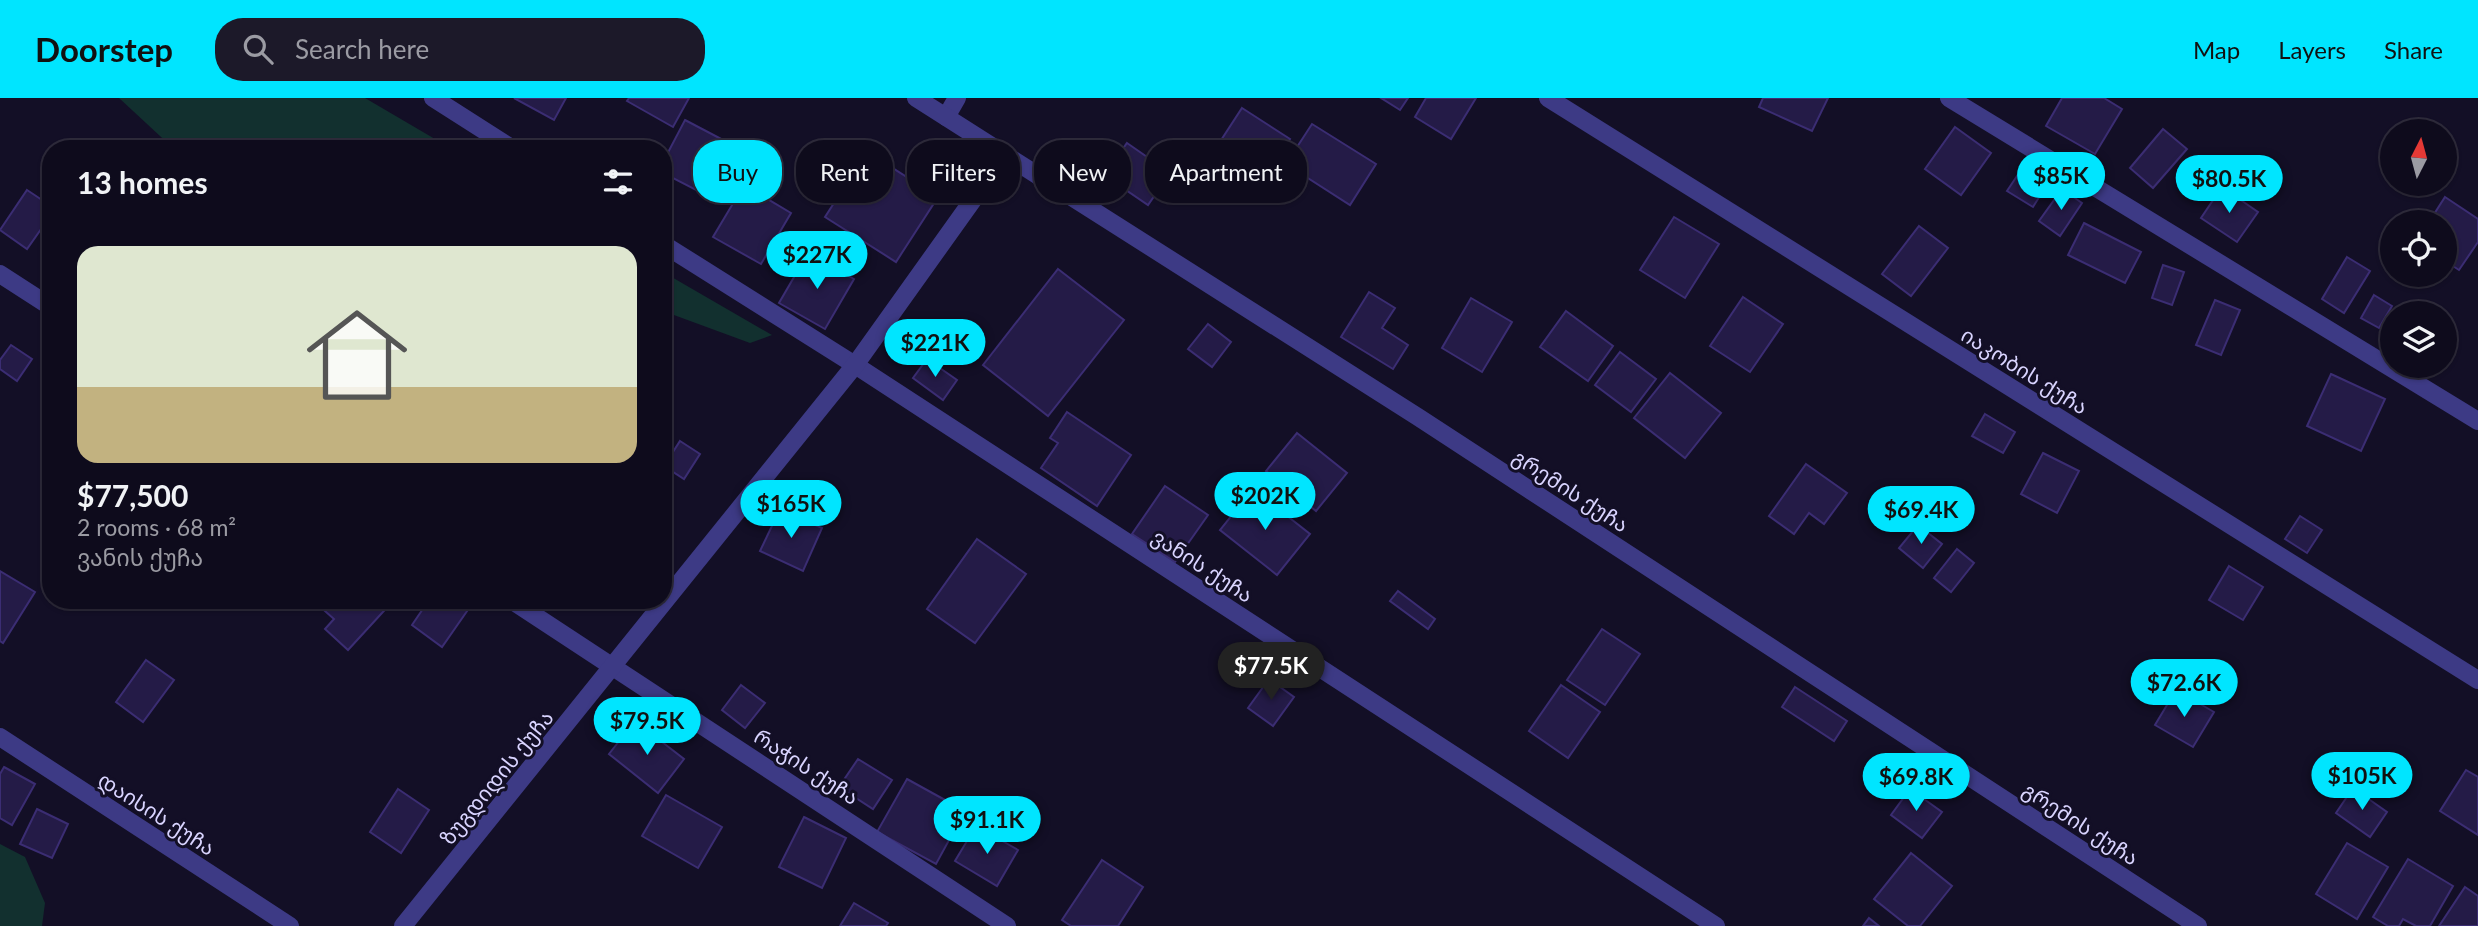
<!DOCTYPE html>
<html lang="en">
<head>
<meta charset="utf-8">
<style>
	body { margin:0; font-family:Lato,"Noto Sans Georgian",sans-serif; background:#1c1929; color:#f1f3f6; height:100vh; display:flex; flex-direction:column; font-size:26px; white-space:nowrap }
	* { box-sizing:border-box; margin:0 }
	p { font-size:23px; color:#9b9ba3 }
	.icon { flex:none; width:38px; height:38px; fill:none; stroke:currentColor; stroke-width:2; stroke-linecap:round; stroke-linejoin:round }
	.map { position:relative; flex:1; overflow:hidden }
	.panel { position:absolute; left:42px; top:42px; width:630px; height:469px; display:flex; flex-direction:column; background:#0e0b1c; border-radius:28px; box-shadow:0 2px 5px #0004,0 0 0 2px #2e2b3b }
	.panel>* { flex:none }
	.banner { position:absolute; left:693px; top:42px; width:665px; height:63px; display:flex; gap:14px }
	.needle { width:46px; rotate:6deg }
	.buttons { position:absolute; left:2380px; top:21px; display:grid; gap:14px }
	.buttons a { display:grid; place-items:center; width:77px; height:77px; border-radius:50%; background:#0e0b1c; box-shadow:0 2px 5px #0004,0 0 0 2px #2e2b3b; font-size:35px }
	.price { position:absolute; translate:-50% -60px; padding:0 16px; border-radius:24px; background:#00e5ff; color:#111; font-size:23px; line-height:46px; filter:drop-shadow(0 2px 4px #0008) }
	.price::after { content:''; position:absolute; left:50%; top:42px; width:21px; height:16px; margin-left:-10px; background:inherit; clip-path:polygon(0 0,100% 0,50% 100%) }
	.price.selected { background:#222; color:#fff }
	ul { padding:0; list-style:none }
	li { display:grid; align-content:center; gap:14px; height:371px; padding:0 35px }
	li+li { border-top:2px solid #2e2b3b }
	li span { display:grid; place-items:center; height:217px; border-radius:21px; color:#555 }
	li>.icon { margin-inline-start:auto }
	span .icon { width:126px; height:126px; fill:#fffc; stroke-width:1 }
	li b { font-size:30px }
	h2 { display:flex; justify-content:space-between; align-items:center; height:84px; padding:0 35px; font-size:30px }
	.pill { padding:0 24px; border-radius:28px; background:#0e0b1c; box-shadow:0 2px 5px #0004,0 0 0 2px #2e2b3b; font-size:24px; line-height:63px }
	.pill.selected { background:#00e5ff; color:#111 }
	header { display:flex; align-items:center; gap:42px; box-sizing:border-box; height:98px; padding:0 35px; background:#00e5ff; color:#111 }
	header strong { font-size:33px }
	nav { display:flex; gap:38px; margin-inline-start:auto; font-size:24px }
	.search { width:490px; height:63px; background:#1c1929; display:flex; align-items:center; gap:18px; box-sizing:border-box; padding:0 24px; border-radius:28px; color:#9b9ba3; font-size:26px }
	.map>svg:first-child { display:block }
</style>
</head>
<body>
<header>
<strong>Doorstep</strong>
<div class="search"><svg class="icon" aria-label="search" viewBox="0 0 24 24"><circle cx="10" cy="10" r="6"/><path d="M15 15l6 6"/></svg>Search here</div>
<nav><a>Map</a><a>Layers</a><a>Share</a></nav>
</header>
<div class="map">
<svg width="2478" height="828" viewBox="0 0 2478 828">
	<rect width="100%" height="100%" fill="#130f26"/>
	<g fill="#12302f">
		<path d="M 119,0 L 365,0 L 452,51 L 174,51 Z"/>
		<path d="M 663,174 L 772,237 L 750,245 L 663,213 Z"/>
		<path d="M 0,746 L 25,759 L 45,805 L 42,828 L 0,828 Z"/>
	</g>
	<g fill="#241b47" stroke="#3b2d73" stroke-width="2">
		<path d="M 514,0 L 566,0 L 554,22 Z"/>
		<path d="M 629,0 L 689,0 L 673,29 L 627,3 Z"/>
		<path d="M 1381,0 L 1408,0 L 1400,12 Z"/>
		<path d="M 1426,0 L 1476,0 L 1451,41 L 1415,19 Z"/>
		<path d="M 1763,0 L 1828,0 L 1812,33 L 1759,9 Z"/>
		<path d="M 2062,0 L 2104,0 L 2122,11 L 2095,56 L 2046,28 Z"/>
		<path d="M 1242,10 L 1290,41 L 1249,104 L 1201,73 Z"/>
		<path d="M 685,22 L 725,43 L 698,93 L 663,75 L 663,64 Z"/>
		<path d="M 1312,26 L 1376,66 L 1350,107 L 1286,66 Z"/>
		<path d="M 1955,29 L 1991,55 L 1961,97 L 1925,71 Z"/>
		<path d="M 2163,31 L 2187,51 L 2153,90 L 2130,70 Z"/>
		<path d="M 1127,45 L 1170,75 L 1148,107 L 1104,77 Z"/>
		<path d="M 858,68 L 885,85 L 894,71 L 938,99 L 896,164 L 825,119 Z"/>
		<path d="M 2023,69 L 2048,85 L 2033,109 L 2007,93 Z"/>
		<path d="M 744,87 L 791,115 L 761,166 L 713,139 Z"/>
		<path d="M 2222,89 L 2258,114 L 2237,144 L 2201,120 Z"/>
		<path d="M 2062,91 L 2082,105 L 2060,138 L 2039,123 Z"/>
		<path d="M 27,92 L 51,108 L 51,117 L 27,151 L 0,132 Z"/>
		<path d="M 2445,99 L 2478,121 L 2478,144 L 2459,172 L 2445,163 L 2445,124 L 2429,124 Z"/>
		<path d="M 1674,119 L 1719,146 L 1685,200 L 1640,172 Z"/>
		<path d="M 2084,125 L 2141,154 L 2125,185 L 2068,157 Z"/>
		<path d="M 1919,128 L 1948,150 L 1911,198 L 1882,176 Z"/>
		<path d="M 808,155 L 854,181 L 825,231 L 779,205 Z"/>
		<path d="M 2347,159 L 2370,173 L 2344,215 L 2322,201 Z"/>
		<path d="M 2163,167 L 2184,174 L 2172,207 L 2152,200 Z"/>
		<path d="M 1058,171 L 1124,222 L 1048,318 L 983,267 Z"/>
		<path d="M 1369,194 L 1395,210 L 1382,230 L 1408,247 L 1393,271 L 1341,239 Z"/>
		<path d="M 2374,197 L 2392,208 L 2379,230 L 2361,220 Z"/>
		<path d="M 1743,199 L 1783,226 L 1750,274 L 1710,248 Z"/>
		<path d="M 1471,200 L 1512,224 L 1482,274 L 1442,250 Z"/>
		<path d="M 2215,202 L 2240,212 L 2221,257 L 2196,247 Z"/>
		<path d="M 1566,213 L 1613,248 L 1588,283 L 1540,249 Z"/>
		<path d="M 1208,226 L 1231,244 L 1212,269 L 1188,251 Z"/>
		<path d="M 11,247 L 32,261 L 17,283 L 0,271 L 0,262 Z"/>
		<path d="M 1620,254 L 1656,281 L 1631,314 L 1595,287 Z"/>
		<path d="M 927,261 L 957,282 L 943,302 L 913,280 Z"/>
		<path d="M 1670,275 L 1721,315 L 1685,360 L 1634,320 Z"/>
		<path d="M 2331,276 L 2385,301 L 2361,353 L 2307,328 Z"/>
		<path d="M 1067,314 L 1131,357 L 1097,408 L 1041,370 L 1058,345 L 1050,340 Z"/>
		<path d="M 1985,316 L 2015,334 L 2003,355 L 1972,338 Z"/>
		<path d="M 1297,335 L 1347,375 L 1316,413 L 1266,373 Z"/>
		<path d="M 680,343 L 700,356 L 684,381 L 664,368 Z"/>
		<path d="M 2043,355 L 2079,373 L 2057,415 L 2021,396 Z"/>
		<path d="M 1806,366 L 1847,395 L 1824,426 L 1809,415 L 1794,436 L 1769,418 Z"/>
		<path d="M 1165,388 L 1208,417 L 1175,464 L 1132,436 Z"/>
		<path d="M 1253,391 L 1310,436 L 1277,477 L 1220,432 Z"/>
		<path d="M 780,411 L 822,430 L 803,473 L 760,453 Z"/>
		<path d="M 2300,418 L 2322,432 L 2307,455 L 2285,441 Z"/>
		<path d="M 1918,427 L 1942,446 L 1923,470 L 1899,450 Z"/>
		<path d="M 977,441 L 1026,476 L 975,545 L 927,511 Z"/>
		<path d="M 1957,451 L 1974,465 L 1951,494 L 1934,480 Z"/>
		<path d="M 2229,468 L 2263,489 L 2243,522 L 2209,502 Z"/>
		<path d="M 0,473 L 35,494 L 3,545 L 0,543 Z"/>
		<path d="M 1398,493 L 1435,521 L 1428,531 L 1390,503 Z"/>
		<path d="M 318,502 L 392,502 L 393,503 L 348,552 L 325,531 L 334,521 L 316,505 Z"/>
		<path d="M 429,502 L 467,502 L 472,506 L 442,549 L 412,527 Z"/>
		<path d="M 1602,531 L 1640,556 L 1605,607 L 1567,582 Z"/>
		<path d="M 146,562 L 174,582 L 143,624 L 116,604 Z"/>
		<path d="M 1269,581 L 1294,599 L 1273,628 L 1248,610 Z"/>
		<path d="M 741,587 L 765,605 L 745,630 L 722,612 Z"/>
		<path d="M 1561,587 L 1600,614 L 1568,660 L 1529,633 Z"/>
		<path d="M 1795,589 L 1847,623 L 1834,643 L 1782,609 Z"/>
		<path d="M 2176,592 L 2214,614 L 2193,649 L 2155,627 Z"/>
		<path d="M 635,623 L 684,661 L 658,695 L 609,656 Z"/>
		<path d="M 858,661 L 892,682 L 873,711 L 839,689 Z"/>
		<path d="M 4,669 L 35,686 L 12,727 L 0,720 L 0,676 Z"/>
		<path d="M 2466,672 L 2478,679 L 2478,737 L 2440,713 Z"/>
		<path d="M 907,681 L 965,713 L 936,766 L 877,734 Z"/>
		<path d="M 2353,690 L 2387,714 L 2370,739 L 2336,715 Z"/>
		<path d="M 398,691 L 429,712 L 401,755 L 370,734 Z"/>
		<path d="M 1910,691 L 1942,714 L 1922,740 L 1891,717 Z"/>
		<path d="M 666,697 L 722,729 L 698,770 L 642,738 Z"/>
		<path d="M 37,711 L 68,726 L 52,760 L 20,746 Z"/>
		<path d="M 804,719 L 846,740 L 822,790 L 779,769 Z"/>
		<path d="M 976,728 L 1018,752 L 997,788 L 955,763 Z"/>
		<path d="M 2347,745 L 2388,769 L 2357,821 L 2316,796 Z"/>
		<path d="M 1911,755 L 1952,788 L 1920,828 L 1908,828 L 1874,801 Z"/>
		<path d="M 2408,761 L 2453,788 L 2430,828 L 2416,828 L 2403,821 L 2399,828 L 2388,828 L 2373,819 Z"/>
		<path d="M 1102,762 L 1143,789 L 1118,828 L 1071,828 L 1062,822 Z"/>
		<path d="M 2465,789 L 2478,798 L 2478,828 L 2439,828 Z"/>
		<path d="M 854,805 L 888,825 L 886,828 L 840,828 Z"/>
		<path d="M 1869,820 L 1879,828 L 1863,828 Z"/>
	</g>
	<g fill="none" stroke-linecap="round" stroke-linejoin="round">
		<path stroke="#3d3a85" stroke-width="18" d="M 946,19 L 957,0"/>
		<g stroke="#3d3a85" stroke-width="18">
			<path d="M 433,0 L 513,51"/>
			<path d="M 916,0 L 1418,319 L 2198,828"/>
			<path d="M 1949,0 L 2478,323"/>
			<path d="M 663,146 L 855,267 L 1716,828"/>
			<path d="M 0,176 L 51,209"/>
			<path d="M 511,502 L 1007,828"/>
			<path d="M 0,639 L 290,828"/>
			<path d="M 403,828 L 855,267 L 1005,57"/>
		</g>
		<path stroke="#3d3a85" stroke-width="18" d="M 1548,0 L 2478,582"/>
	</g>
	<g text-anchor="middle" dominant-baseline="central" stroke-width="6" stroke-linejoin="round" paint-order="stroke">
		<g font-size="21" fill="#d9d4ff" stroke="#130f26">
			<text transform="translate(2025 272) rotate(32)">იაკობის ქუჩა</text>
			<text transform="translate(1571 392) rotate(33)">გრემის ქუჩა</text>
			<text transform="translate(1203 467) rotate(33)">ვანის ქუჩა</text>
			<text transform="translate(807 668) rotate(33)">რაჭის ქუჩა</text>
			<text transform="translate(496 679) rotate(-51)">ზუგდიდის ქუჩა</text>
			<text transform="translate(157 715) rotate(33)">დაისის ქუჩა</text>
			<text transform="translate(2081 725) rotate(33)">გრემის ქუჩა</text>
		</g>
	</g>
</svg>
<div class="buttons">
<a><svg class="needle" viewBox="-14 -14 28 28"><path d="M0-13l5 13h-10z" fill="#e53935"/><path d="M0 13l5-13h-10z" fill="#9b9ba3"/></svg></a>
<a><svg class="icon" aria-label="locate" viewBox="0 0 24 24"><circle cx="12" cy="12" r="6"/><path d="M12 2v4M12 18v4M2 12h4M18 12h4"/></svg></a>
<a><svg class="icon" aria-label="layers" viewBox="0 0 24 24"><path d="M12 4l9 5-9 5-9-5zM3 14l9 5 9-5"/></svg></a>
</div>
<b class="price" style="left:2061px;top:114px">$85K</b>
<b class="price" style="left:2229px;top:117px">$80.5K</b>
<b class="price" style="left:817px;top:193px">$227K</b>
<b class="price" style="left:935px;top:281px">$221K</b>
<b class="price" style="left:1265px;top:434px">$202K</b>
<b class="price" style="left:791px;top:442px">$165K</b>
<b class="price" style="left:1921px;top:448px">$69.4K</b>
<b class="price selected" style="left:1271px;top:604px">$77.5K</b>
<b class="price" style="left:2184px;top:621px">$72.6K</b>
<b class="price" style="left:647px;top:659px">$79.5K</b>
<b class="price" style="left:2362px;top:714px">$105K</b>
<b class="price" style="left:1916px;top:715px">$69.8K</b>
<b class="price" style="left:987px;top:758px">$91.1K</b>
<div class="banner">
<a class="pill selected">Buy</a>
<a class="pill">Rent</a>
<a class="pill">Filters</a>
<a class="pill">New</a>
<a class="pill">Apartment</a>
</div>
<section class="panel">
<h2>13 homes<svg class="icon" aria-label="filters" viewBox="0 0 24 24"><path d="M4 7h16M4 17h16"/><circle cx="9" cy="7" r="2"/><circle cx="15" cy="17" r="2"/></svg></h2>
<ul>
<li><span style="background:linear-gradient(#dfe7d0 65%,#c2b280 0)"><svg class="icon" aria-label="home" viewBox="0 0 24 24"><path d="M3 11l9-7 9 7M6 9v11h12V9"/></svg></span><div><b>$77,500</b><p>2 rooms · 68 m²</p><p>ვანის ქუჩა</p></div></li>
</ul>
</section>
</div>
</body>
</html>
